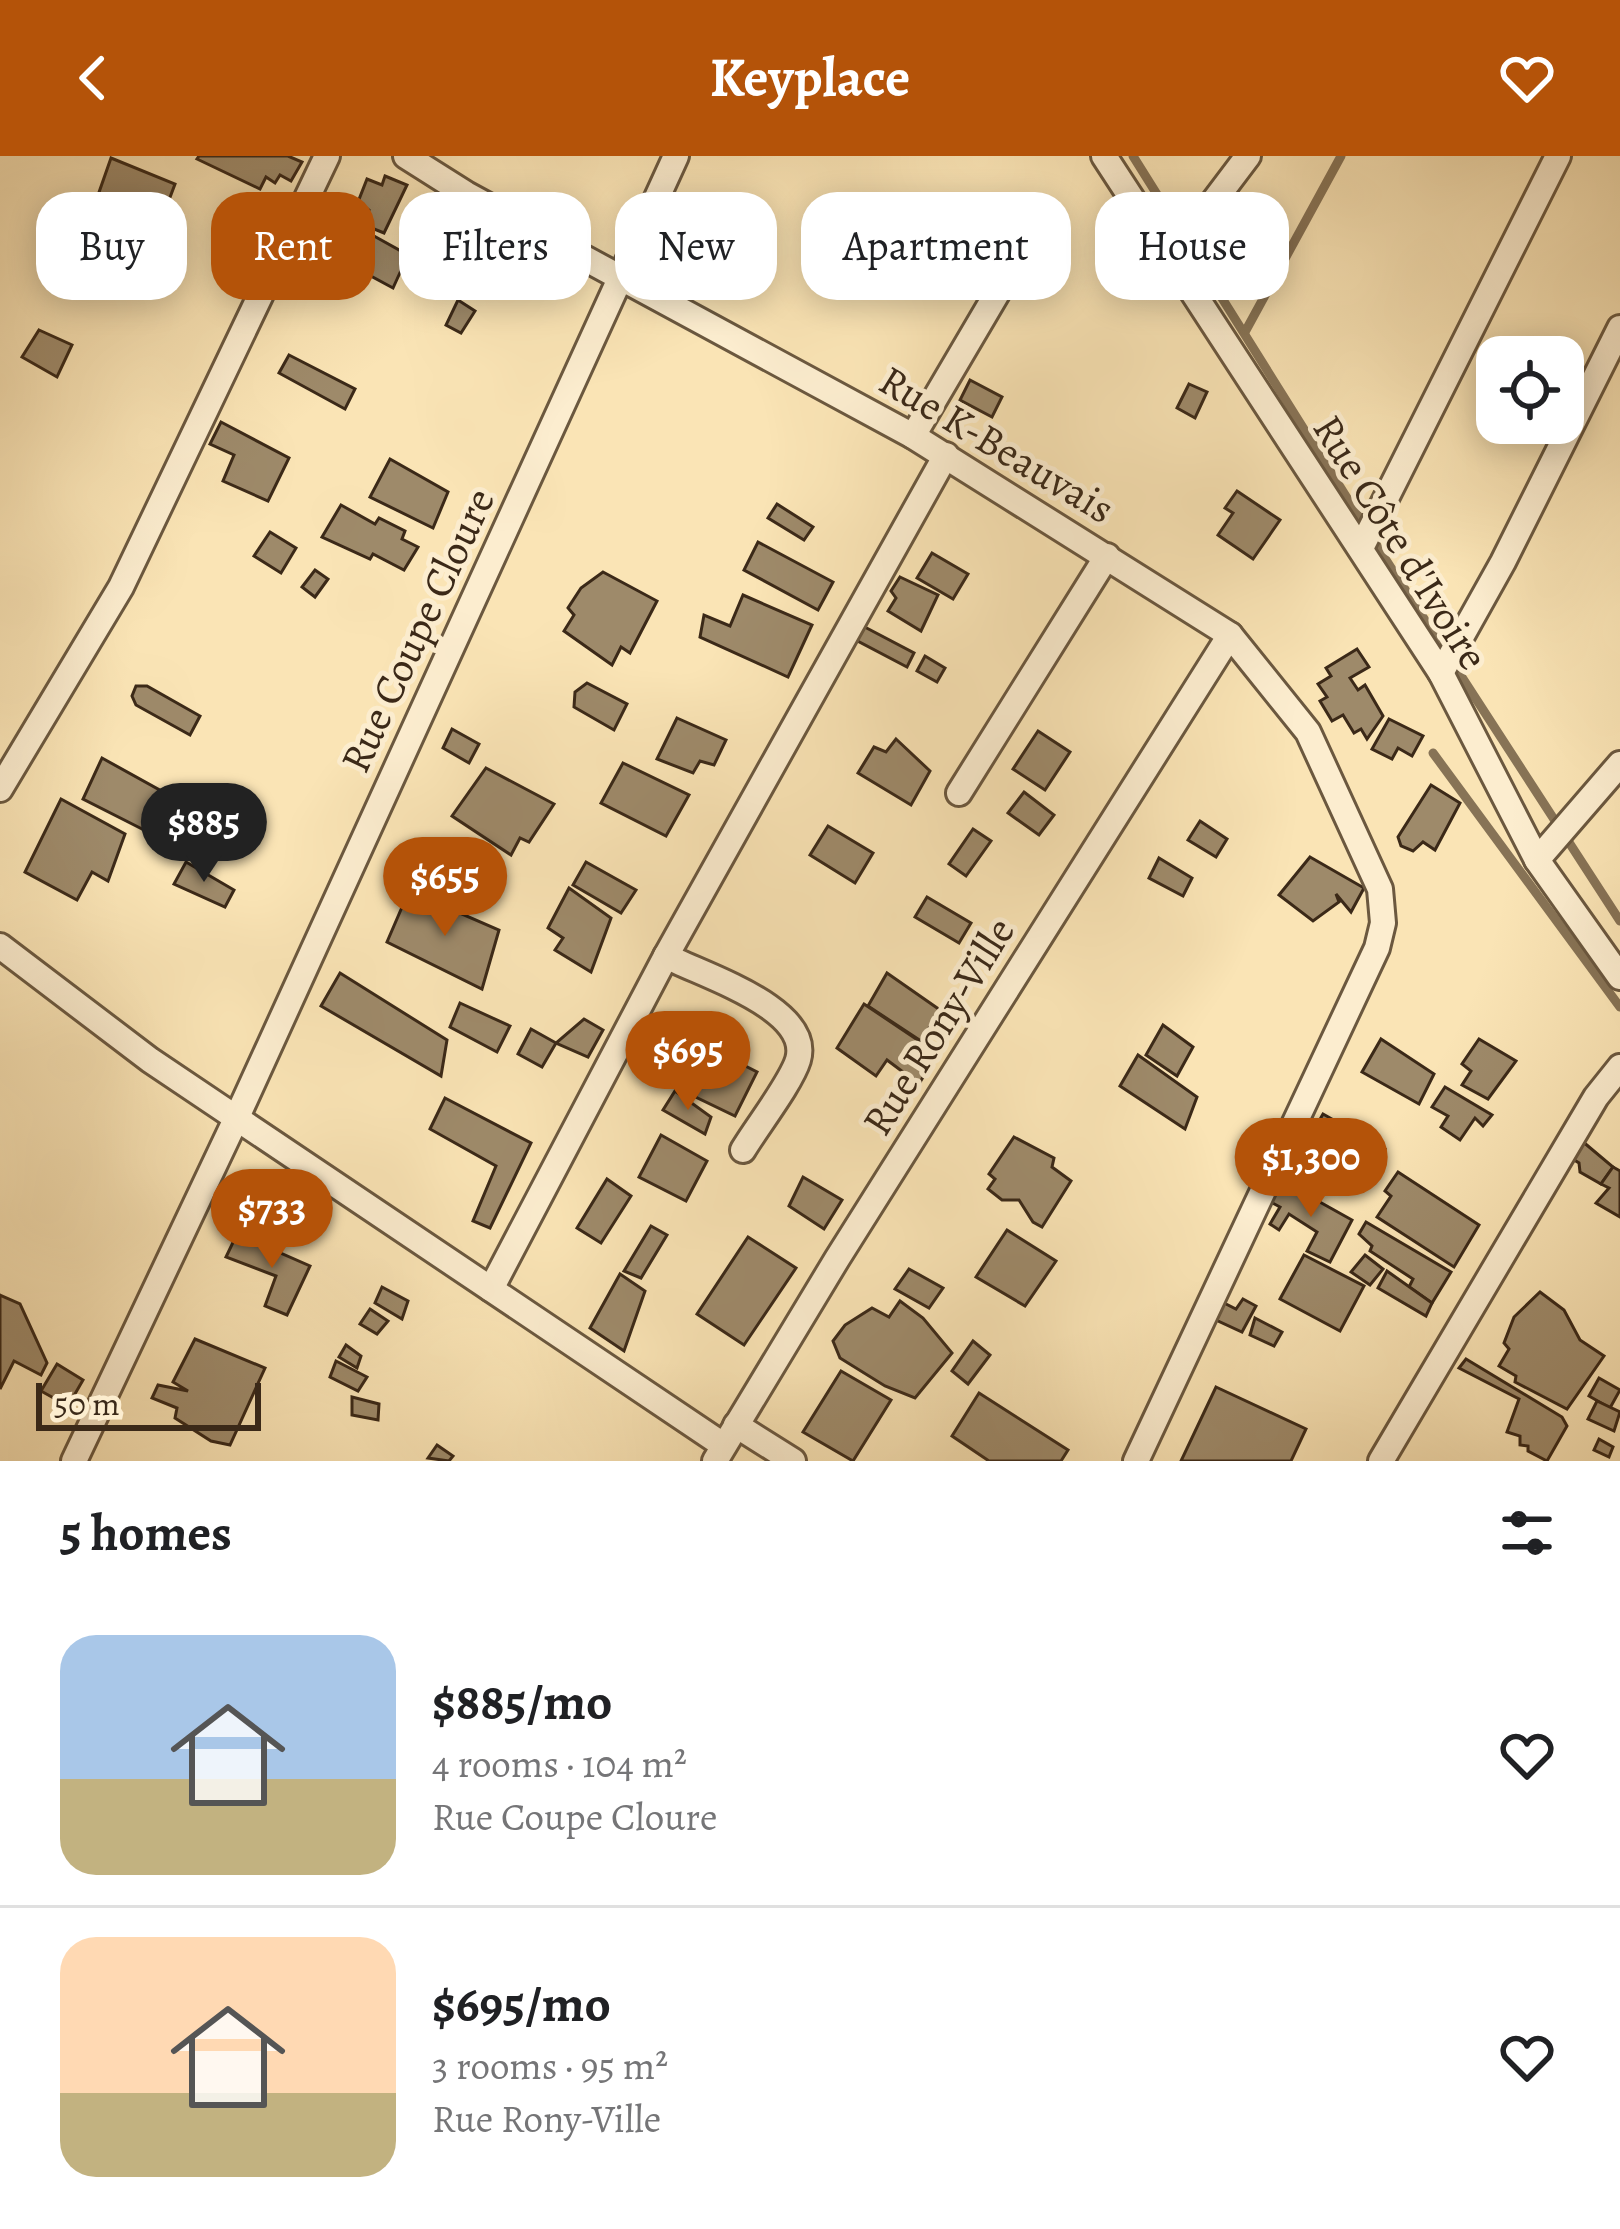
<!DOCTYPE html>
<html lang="en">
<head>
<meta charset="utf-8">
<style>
	body { margin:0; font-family:Alegreya,serif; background:#f2f2f2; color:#202124; height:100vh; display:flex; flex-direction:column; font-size:45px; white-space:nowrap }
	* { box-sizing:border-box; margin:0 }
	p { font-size:39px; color:#757577 }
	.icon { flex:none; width:66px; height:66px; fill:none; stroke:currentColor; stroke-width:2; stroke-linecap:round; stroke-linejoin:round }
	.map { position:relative; height:1305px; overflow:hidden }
	.sheet { display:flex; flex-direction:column; background:#fff; flex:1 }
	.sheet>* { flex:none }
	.banner { position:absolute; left:36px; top:36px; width:1548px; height:108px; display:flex; gap:24px }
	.fabs { position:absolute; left:1476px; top:180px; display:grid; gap:24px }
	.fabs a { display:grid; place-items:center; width:108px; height:108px; border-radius:24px; background:#fff; box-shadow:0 6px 30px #0003; font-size:60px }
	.scale { position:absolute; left:36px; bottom:30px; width:225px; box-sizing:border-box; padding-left:12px; border:6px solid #3b2918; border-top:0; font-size:33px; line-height:42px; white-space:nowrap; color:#3b2918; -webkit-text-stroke:9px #fcedcf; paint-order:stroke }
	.price { position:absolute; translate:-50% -102px; padding:0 27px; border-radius:42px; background:#b45309; color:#fff; font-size:39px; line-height:78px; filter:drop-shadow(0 3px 6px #0008) }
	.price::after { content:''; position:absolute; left:50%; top:72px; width:36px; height:27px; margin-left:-18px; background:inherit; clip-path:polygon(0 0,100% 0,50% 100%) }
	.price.current { background:#222; color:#fff }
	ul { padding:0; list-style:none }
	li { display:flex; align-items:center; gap:36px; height:300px; padding:0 60px }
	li+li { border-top:3px solid #e0e0e0 }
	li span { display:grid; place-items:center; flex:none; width:336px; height:240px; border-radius:36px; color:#555 }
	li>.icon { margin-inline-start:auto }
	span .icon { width:144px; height:144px; fill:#fffc; stroke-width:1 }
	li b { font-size:51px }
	h2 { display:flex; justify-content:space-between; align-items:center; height:144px; padding:0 60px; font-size:51px }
	.pill { padding:0 42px; border-radius:36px; background:#fff; box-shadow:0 6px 30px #0003; font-size:42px; line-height:108px }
	.pill.current { background:#b45309; color:#fff }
	header { display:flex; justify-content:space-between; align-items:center; height:156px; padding:0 60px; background:#b45309; color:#fff; font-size:54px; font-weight:700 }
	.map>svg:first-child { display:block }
</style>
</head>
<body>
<header><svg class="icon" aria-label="back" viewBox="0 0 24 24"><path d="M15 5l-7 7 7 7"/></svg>Keyplace<svg class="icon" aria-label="heart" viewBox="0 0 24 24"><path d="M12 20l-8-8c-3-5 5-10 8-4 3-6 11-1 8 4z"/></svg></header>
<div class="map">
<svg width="1620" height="1305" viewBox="0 0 1620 1305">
	<rect width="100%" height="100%" fill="#fae4b5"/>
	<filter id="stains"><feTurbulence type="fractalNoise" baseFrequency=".00167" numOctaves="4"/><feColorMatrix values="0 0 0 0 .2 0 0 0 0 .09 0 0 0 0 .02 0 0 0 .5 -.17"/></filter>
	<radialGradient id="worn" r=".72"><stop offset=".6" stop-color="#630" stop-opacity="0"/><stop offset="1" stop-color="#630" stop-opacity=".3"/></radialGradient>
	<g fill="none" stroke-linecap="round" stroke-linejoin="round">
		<g stroke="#877356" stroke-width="9">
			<path d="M 1133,0 L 1384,401 L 1620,765"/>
			<path d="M 1245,176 L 1341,0"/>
			<path d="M 1433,597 L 1620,851"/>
		</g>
	</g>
	<g fill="#9e8a6a" stroke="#3b2918" stroke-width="3">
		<path d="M 199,0 L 288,0 L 302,6 L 291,25 L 280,19 L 275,27 L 266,21 L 260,33 L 197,3 Z"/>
		<path d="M 111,2 L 175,28 L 160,68 L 139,57 L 134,64 L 124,61 L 125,55 L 97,42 Z"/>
		<path d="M 385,20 L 407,29 L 384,77 L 364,69 L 369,54 L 358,46 L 367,23 L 382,29 Z"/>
		<path d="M 374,80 L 408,99 L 393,132 L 358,113 Z"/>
		<path d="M 932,110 L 947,120 L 936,135 L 921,124 Z"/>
		<path d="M 458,144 L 475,155 L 461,177 L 446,169 Z"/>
		<path d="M 39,174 L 72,189 L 57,221 L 22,201 Z"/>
		<path d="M 289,199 L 355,233 L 345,253 L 279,217 Z"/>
		<path d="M 970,224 L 1002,241 L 992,261 L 960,244 Z"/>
		<path d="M 1189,228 L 1207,236 L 1195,262 L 1177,252 Z"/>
		<path d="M 221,266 L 289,302 L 268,345 L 223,325 L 234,299 L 210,288 Z"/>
		<path d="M 390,303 L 448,336 L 433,372 L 370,341 Z"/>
		<path d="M 1237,335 L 1280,364 L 1253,403 L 1218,379 L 1233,357 L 1225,352 Z"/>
		<path d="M 777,348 L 813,371 L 804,384 L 768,362 Z"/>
		<path d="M 341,349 L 375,368 L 379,362 L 405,375 L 402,383 L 418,391 L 404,414 L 373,398 L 370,403 L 322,381 Z"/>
		<path d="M 270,376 L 296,392 L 281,417 L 254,400 Z"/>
		<path d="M 758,386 L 833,426 L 818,454 L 744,414 Z"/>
		<path d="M 932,397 L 968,418 L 953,443 L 917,422 Z"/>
		<path d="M 315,414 L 328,423 L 315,441 L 302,431 Z"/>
		<path d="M 603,416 L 657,445 L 630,497 L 621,491 L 612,509 L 564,475 L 574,459 L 568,452 L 581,432 Z"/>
		<path d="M 900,421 L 938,439 L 921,475 L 888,455 L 896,442 L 891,435 Z"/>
		<path d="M 743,439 L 812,469 L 788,521 L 700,481 L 704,459 L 730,470 Z"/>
		<path d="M 859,468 L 914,497 L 907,511 L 852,482 Z"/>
		<path d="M 1357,493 L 1369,511 L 1350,522 L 1358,534 L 1365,529 L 1383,560 L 1367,583 L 1361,573 L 1354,577 L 1343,559 L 1332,565 L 1320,545 L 1327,541 L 1318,528 L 1331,520 L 1326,512 Z"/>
		<path d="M 925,500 L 945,512 L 937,526 L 917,515 Z"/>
		<path d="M 587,527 L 627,548 L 614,574 L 574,551 L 575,536 Z"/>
		<path d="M 136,530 L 147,530 L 200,560 L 190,579 L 136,549 L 132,540 Z"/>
		<path d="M 677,562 L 726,584 L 714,609 L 700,605 L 693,617 L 657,603 Z"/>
		<path d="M 1389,563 L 1423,580 L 1412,600 L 1398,592 L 1392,603 L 1372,593 Z"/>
		<path d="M 452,573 L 479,588 L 469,607 L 443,592 Z"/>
		<path d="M 1038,575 L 1070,596 L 1045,634 L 1013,613 Z"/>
		<path d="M 896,583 L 930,615 L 911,649 L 858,617 L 874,591 L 886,596 Z"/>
		<path d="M 102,602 L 165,637 L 148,676 L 83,643 Z"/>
		<path d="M 623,607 L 689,639 L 666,680 L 601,647 Z"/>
		<path d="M 486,612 L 554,648 L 529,686 L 520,682 L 511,699 L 452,660 Z"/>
		<path d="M 1431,629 L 1460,647 L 1435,694 L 1423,686 L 1413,695 L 1401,690 L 1398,681 Z"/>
		<path d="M 1024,636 L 1054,659 L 1039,679 L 1008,657 Z"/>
		<path d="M 61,643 L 125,678 L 108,725 L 92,716 L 77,744 L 25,716 Z"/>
		<path d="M 1200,665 L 1227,683 L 1216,701 L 1188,684 Z"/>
		<path d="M 828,670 L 873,697 L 855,727 L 810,699 Z"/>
		<path d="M 973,673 L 991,685 L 966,720 L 949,708 Z"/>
		<path d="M 1310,701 L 1364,732 L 1351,756 L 1336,738 L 1339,746 L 1313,765 L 1279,739 Z"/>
		<path d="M 1159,702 L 1192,722 L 1183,740 L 1149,722 Z"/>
		<path d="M 186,706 L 234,734 L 225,751 L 174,728 Z"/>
		<path d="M 586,706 L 636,734 L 621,757 L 573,729 Z"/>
		<path d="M 569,732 L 611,762 L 591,816 L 555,794 L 563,782 L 548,772 Z"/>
		<path d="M 409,735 L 499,774 L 482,833 L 387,786 Z"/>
		<path d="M 927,741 L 971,767 L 959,787 L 915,761 Z"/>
		<path d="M 340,817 L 447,884 L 441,920 L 321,850 Z"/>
		<path d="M 887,817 L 940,854 L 921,885 L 868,850 Z"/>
		<path d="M 460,847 L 510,870 L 497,896 L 450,871 Z"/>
		<path d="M 864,848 L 937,897 L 919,928 L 887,904 L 876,920 L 837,892 Z"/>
		<path d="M 584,863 L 603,874 L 588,901 L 556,887 Z"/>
		<path d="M 1163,869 L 1193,891 L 1177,920 L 1146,899 Z"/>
		<path d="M 531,873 L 556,887 L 542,911 L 518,898 Z"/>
		<path d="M 1381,883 L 1434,918 L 1419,948 L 1362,916 Z"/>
		<path d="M 1479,883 L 1516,905 L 1488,943 L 1462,929 L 1471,915 L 1462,908 Z"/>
		<path d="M 700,887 L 757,916 L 735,960 L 677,932 Z"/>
		<path d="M 1138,899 L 1197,941 L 1185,973 L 1120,930 Z"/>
		<path d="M 1445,931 L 1492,959 L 1483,970 L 1475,962 L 1460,984 L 1441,971 L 1448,960 L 1432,951 Z"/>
		<path d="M 675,935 L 711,961 L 705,978 L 663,954 Z"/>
		<path d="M 445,942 L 531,987 L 490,1072 L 473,1065 L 496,1010 L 430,973 Z"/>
		<path d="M 1323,958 L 1385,993 L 1363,1035 L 1325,1014 L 1318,1023 L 1298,1010 L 1308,991 L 1314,994 L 1319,984 L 1310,981 Z"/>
		<path d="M 661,979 L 707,1005 L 686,1045 L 639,1021 Z"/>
		<path d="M 1014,981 L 1054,1002 L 1052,1011 L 1071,1025 L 1042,1071 L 1033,1066 L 1019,1044 L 1002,1044 L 988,1033 L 995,1023 L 989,1018 Z"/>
		<path d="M 1582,985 L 1613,1011 L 1601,1028 L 1580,1016 L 1579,1007 L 1571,1002 Z"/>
		<path d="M 1613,1011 L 1620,1015 L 1620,1061 L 1596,1047 L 1609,1032 L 1601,1028 Z"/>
		<path d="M 1398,1016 L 1479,1069 L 1454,1111 L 1377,1061 L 1391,1040 L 1385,1035 Z"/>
		<path d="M 803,1021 L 842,1044 L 824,1073 L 789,1050 Z"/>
		<path d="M 607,1023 L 631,1040 L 601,1087 L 577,1072 Z"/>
		<path d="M 1274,1029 L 1287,1035 L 1291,1030 L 1352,1064 L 1330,1106 L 1307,1095 L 1317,1076 L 1289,1058 L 1279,1074 L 1270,1068 L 1280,1051 L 1267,1044 Z"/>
		<path d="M 1366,1066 L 1451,1116 L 1432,1147 L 1409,1131 L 1413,1123 L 1370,1095 L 1372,1090 L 1359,1078 Z"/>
		<path d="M 651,1070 L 667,1079 L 641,1122 L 624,1115 Z"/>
		<path d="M 1007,1074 L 1056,1105 L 1025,1150 L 976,1121 Z"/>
		<path d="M 237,1078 L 310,1110 L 287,1159 L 265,1150 L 276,1120 L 226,1101 Z"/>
		<path d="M 748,1081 L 796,1112 L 744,1189 L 697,1158 Z"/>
		<path d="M 1304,1099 L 1364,1130 L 1340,1175 L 1280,1143 Z"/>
		<path d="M 1365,1099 L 1383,1113 L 1370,1129 L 1351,1116 Z"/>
		<path d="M 909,1113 L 943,1132 L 929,1152 L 895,1133 Z"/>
		<path d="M 1387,1115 L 1432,1147 L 1426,1160 L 1378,1132 Z"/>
		<path d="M 620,1118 L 645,1135 L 624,1195 L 590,1172 Z"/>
		<path d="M 382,1131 L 408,1145 L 402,1163 L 375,1147 Z"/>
		<path d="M 1540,1136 L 1564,1154 L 1580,1184 L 1604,1200 L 1567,1253 L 1515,1226 L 1516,1220 L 1499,1210 L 1509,1193 L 1504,1187 L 1514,1161 Z"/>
		<path d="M 0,1139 L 20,1148 L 47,1207 L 41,1219 L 14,1205 L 0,1233 Z"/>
		<path d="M 1243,1143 L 1256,1150 L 1242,1176 L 1216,1164 L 1224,1147 L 1236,1153 Z"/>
		<path d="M 900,1145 L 923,1162 L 952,1197 L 915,1242 L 885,1230 L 840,1202 L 833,1185 L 845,1169 L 872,1152 L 889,1161 Z"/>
		<path d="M 370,1153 L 388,1165 L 377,1178 L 360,1168 Z"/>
		<path d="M 1255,1162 L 1282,1176 L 1274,1190 L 1250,1179 Z"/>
		<path d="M 195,1183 L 265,1212 L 230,1289 L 211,1285 L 175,1262 L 177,1252 L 152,1242 L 158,1229 L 188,1235 L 173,1226 Z"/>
		<path d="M 973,1185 L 990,1199 L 968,1228 L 952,1215 Z"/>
		<path d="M 346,1189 L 361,1200 L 357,1212 L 339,1201 Z"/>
		<path d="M 1466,1203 L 1562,1261 L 1567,1270 L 1547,1305 L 1528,1295 L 1528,1290 L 1520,1289 L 1520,1280 L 1507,1276 L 1519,1243 L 1459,1212 Z"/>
		<path d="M 336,1205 L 367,1221 L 358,1235 L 330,1221 Z"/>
		<path d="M 57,1208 L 83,1224 L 68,1250 L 41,1235 Z"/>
		<path d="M 841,1215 L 891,1244 L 853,1305 L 803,1276 Z"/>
		<path d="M 1599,1222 L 1620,1234 L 1610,1252 L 1589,1240 Z"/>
		<path d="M 1216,1231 L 1306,1273 L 1291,1305 L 1181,1305 Z"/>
		<path d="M 979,1237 L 1068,1294 L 1061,1305 L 989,1305 L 952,1280 Z"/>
		<path d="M 352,1241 L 379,1248 L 378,1264 L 352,1259 Z"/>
		<path d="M 1597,1245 L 1620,1256 L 1614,1275 L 1588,1263 Z"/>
		<path d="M 1599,1283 L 1613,1291 L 1609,1301 L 1594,1294 Z"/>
		<path d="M 437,1289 L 453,1300 L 449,1305 L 428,1302 Z"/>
	</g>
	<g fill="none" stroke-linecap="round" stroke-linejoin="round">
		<defs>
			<g id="minor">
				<path d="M 406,0 L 466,38 L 913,280 L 1230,479 L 1308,576 L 1380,733 L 1383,767 L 1377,792 L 1136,1305"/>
				<path d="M 1104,0 L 1441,517 L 1537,704 L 1620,821"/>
				<path d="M 1171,102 L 1248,0"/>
				<path d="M 913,280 L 1026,88"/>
				<path d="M 1361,392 L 1558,0"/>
				<path d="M 1441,517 L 1503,406 L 1620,172"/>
				<path d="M 0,633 L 121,431 L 327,0"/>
				<path d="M 959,637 L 1107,400"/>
				<path d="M 1537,704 L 1620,608"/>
				<path d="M 0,790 L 150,904 L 723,1289"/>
				<path d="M 743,994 C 756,972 791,927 798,904 C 813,852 701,819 666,800 L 946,299"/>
				<path d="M 491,1133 L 666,800"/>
				<path d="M 736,1269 L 793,1305"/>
				<path d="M 74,1305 L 237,961 L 676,0"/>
				<path d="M 715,1305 L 837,1103 L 1230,479"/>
				<path d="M 1381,1305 L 1596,941 L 1620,911"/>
			</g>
		</defs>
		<use href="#minor" stroke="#6b583f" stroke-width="30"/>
		<use href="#minor" stroke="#fcedcf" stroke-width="24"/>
	</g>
	<g text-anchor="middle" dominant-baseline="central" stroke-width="10" stroke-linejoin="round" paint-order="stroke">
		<g font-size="42" fill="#3b2918" stroke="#fcedcf">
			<text transform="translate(997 288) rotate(31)">Rue K-Beauvais</text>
			<text transform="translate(1401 386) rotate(58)">Rue Côte d'Ivoire</text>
			<text transform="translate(417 474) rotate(-65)">Rue Coupe Cloure</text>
			<text transform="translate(938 870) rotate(-58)">Rue Rony-Ville</text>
		</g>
	</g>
	<rect width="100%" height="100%" filter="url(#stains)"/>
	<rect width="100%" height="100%" fill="url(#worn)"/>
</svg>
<div class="fabs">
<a><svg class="icon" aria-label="locate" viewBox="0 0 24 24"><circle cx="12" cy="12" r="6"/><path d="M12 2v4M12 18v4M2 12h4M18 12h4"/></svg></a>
</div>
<div class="scale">50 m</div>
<b class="price current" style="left:204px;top:729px">$885</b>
<b class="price" style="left:445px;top:783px">$655</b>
<b class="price" style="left:688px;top:957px">$695</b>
<b class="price" style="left:1311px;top:1064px">$1,300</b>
<b class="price" style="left:272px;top:1115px">$733</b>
<div class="banner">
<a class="pill">Buy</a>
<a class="pill current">Rent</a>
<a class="pill">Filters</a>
<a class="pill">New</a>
<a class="pill">Apartment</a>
<a class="pill">House</a>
</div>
</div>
<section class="sheet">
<h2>5 homes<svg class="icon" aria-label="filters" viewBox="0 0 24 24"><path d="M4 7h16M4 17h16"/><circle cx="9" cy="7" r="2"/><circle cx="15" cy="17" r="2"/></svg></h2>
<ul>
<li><span style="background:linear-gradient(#a9c7e8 60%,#c2b280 0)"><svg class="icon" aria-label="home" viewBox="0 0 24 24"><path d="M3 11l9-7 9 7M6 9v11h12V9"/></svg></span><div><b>$885/mo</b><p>4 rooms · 104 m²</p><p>Rue Coupe Cloure</p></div><svg class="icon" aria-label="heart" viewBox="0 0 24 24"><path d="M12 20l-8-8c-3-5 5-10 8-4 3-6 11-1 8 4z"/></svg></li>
<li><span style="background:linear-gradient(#ffd9b3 65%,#c2b280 0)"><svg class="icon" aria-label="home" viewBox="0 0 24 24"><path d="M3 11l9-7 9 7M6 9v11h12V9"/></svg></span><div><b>$695/mo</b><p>3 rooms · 95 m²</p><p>Rue Rony-Ville</p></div><svg class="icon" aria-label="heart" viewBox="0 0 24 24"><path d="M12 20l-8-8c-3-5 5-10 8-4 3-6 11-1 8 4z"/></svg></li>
</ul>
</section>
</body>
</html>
